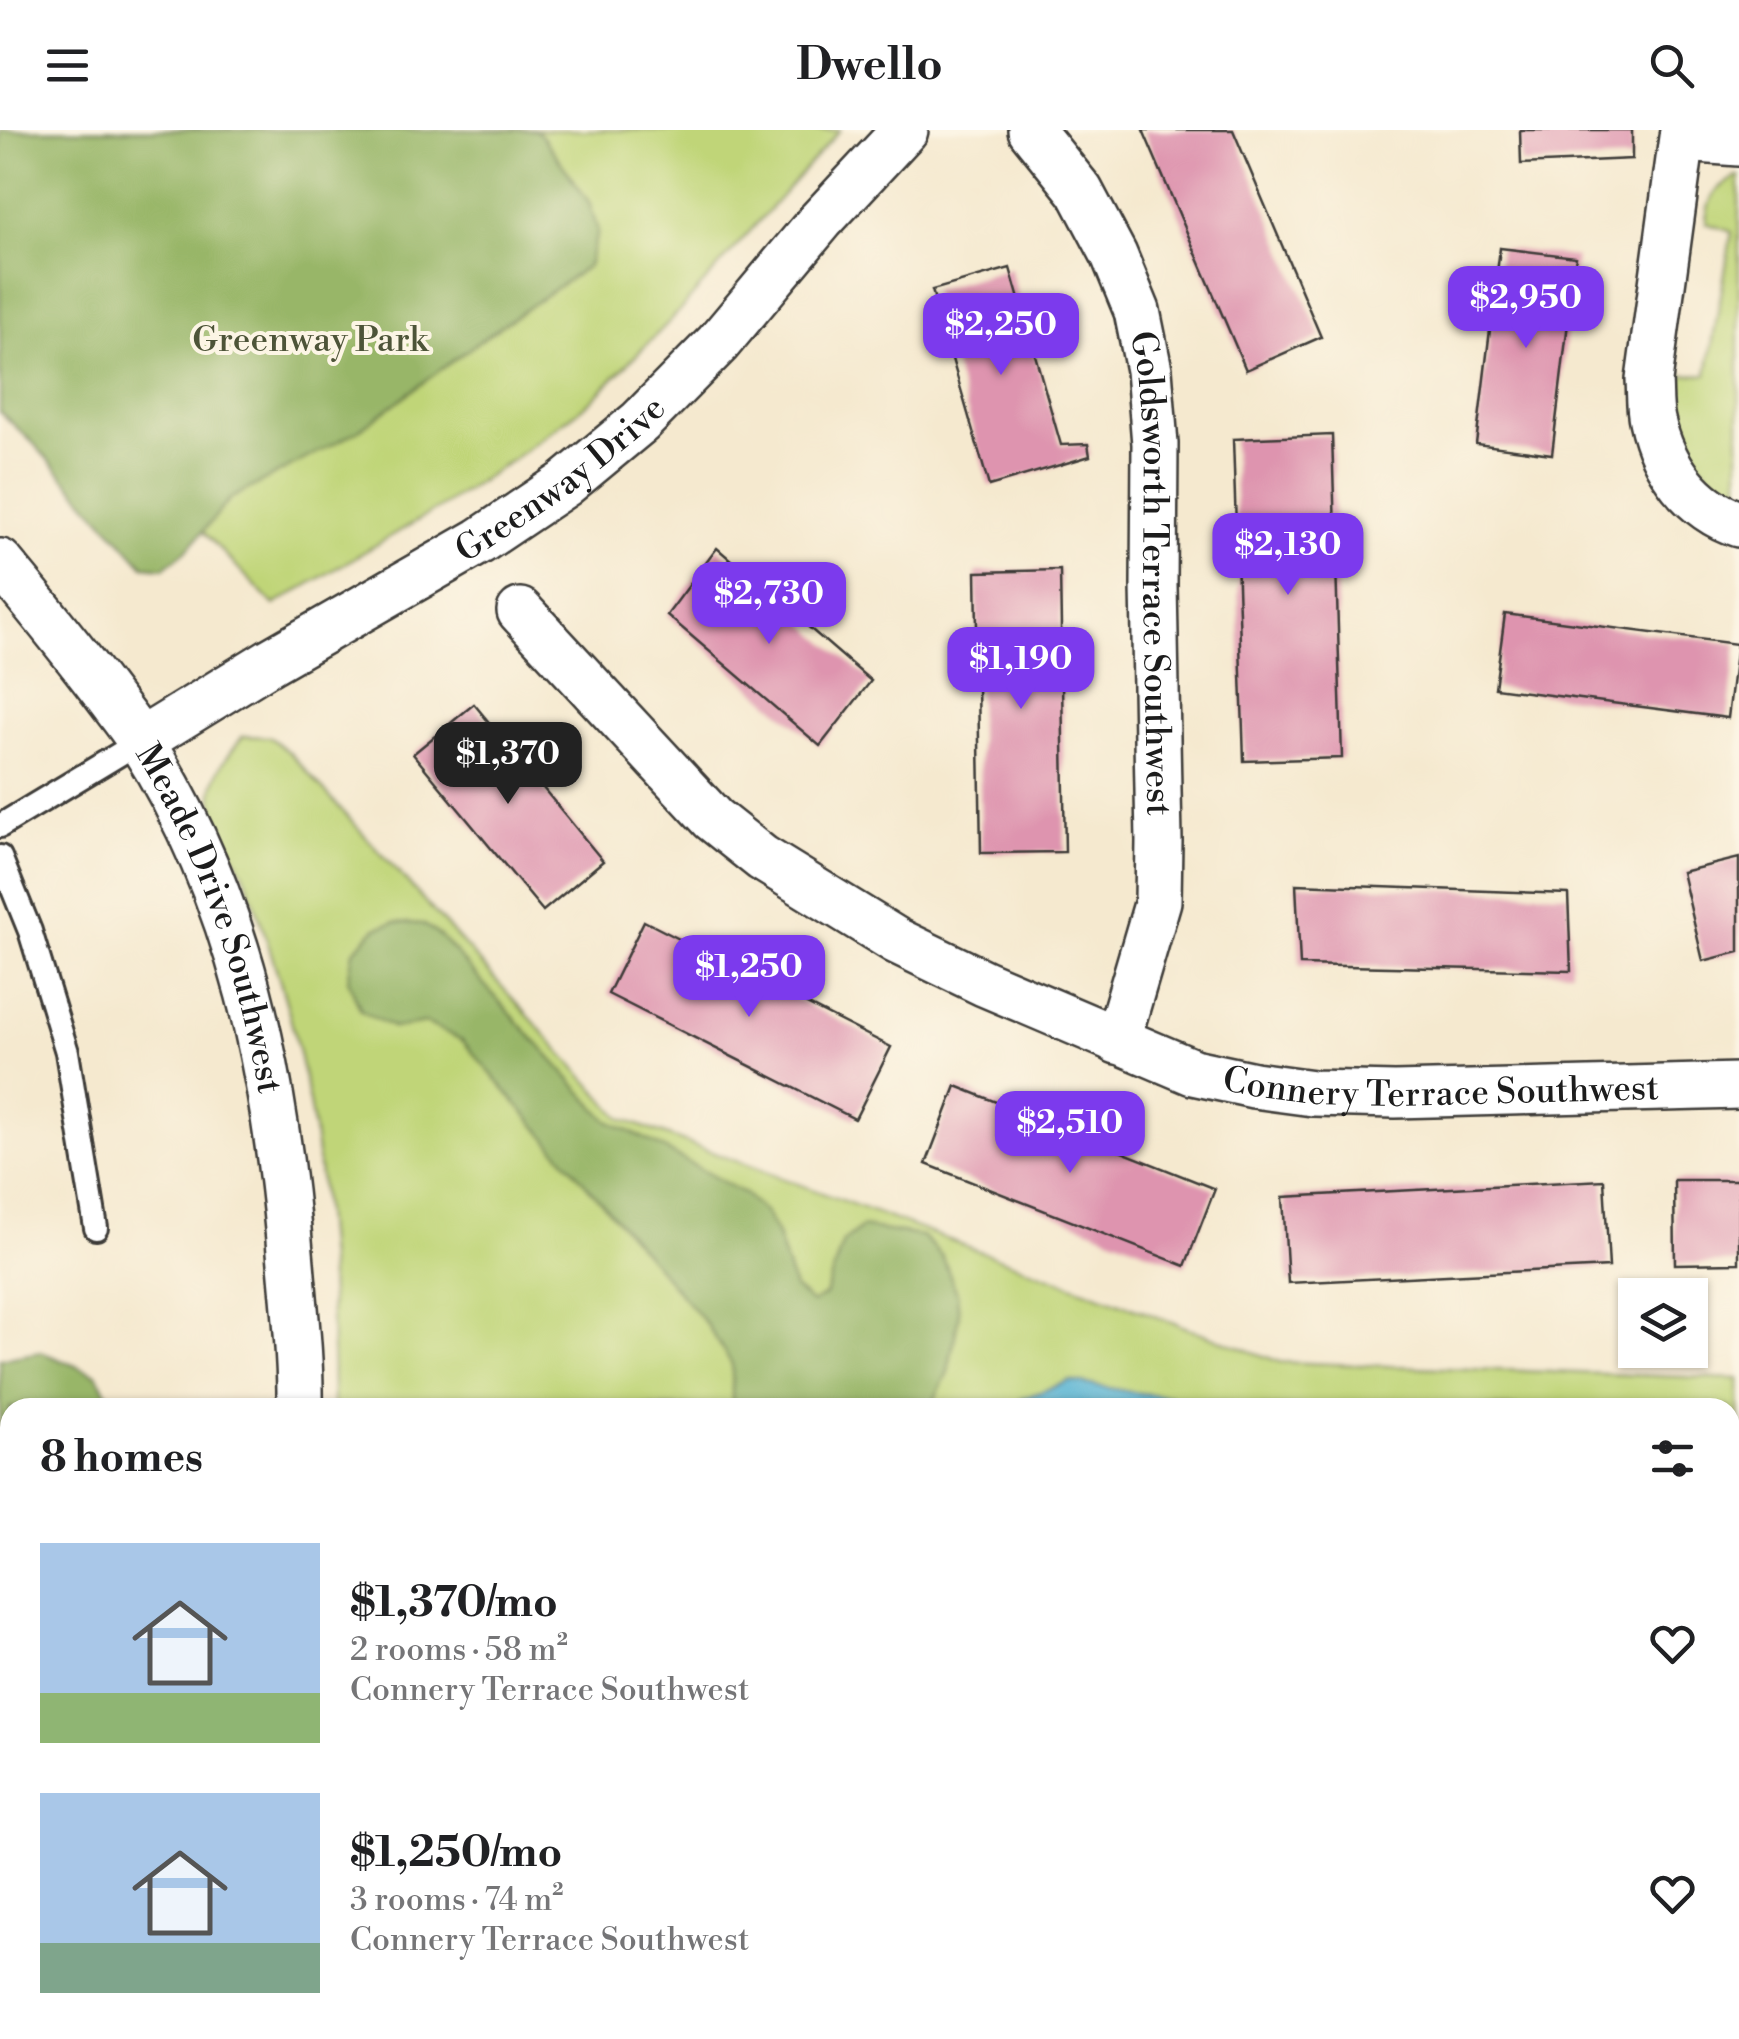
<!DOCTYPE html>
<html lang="en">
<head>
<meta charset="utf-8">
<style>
	body { margin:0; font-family:"Libre Bodoni",serif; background:#f2f2f2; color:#202124; height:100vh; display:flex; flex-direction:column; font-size:38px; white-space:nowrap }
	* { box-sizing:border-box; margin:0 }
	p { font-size:32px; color:#757577 }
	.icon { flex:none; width:55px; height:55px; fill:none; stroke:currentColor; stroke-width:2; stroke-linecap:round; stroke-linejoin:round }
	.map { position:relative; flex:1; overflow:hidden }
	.side { position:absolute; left:0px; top:1268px; width:1740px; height:642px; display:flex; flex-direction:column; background:#fff; border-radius:30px 30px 0 0; box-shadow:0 2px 8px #0004 }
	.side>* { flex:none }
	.buttons { position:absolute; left:1618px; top:1148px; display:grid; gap:20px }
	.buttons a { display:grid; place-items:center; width:90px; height:90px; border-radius:0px; background:#fff; box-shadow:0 2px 8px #0004; font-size:50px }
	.price { position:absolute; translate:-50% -85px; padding:0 22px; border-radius:20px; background:#7c3aed; color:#fff; font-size:32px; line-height:65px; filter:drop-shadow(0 2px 5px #0008) }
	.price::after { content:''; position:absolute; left:50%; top:60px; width:30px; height:22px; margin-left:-15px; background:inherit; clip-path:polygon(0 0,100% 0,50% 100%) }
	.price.selected { background:#222; color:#fff }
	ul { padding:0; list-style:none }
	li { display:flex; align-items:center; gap:30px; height:250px; padding:0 40px }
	li span { display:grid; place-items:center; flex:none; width:280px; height:200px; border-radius:0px; color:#555 }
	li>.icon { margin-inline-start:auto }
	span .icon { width:120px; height:120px; fill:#fffc; stroke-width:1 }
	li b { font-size:42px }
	h2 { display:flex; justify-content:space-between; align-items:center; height:120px; padding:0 40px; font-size:42px }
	header { display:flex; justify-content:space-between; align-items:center; height:130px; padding:0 40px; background:#fff; font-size:45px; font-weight:800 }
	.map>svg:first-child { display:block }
</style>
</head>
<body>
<header><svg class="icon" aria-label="menu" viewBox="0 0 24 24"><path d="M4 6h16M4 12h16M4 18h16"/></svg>Dwello<svg class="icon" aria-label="search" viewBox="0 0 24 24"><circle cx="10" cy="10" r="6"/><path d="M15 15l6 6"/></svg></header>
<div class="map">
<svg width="1739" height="1909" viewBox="0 0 1739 1909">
	<rect width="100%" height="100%" fill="#fcf5e5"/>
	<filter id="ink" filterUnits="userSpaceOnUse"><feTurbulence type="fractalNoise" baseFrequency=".01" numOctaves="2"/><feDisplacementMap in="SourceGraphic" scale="20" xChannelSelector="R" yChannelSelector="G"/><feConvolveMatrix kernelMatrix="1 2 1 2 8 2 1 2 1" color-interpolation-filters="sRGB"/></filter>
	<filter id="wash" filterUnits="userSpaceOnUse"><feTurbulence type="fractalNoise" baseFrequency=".0048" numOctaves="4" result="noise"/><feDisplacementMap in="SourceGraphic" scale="40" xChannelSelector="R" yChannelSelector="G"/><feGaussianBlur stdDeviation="2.25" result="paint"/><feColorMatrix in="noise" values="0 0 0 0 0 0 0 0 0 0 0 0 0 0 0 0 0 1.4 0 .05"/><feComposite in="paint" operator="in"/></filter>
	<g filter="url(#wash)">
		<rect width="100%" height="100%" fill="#f5e9cf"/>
		<g fill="#c0d578" stroke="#6e784a" stroke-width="2.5">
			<path d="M 0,0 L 840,0 L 672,189 L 591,271 L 515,328 L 444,375 L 274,475 L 0,192 Z"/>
			<path d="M 1739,46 L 1739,358 L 1714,349 L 1697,330 L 1685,303 L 1678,269 L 1681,245 L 1707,244 L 1732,102 L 1706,93 C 1707,67 1716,57 1739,46 Z"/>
			<path d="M 243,606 L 270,607 L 290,623 L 622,989 L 1280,1232 L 1739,1249 L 1739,1909 L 1517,1909 L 1520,1900 L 1730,1900 L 1730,1278 L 333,1277 C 332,1124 321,976 273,829 C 264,802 256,775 246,749 C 236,725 208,684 213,658 C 217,637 231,622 243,606 Z"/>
			<path d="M 190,1900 L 657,1900 L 654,1909 L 192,1909 Z"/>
		</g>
		<g fill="#98b668" stroke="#5a6942" stroke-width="2.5">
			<path d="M 0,0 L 535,0 L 543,7 L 589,72 L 598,101 L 588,136 L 481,210 L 356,302 L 230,369 L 189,418 L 164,438 L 144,436 L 32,312 L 0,282 Z"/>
			<path d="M 395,792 L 423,794 L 440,806 L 608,991 L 648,1010 L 745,1064 L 766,1084 L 777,1105 L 794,1158 L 812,1173 L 825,1165 L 843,1112 L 862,1097 L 922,1106 L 942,1126 L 957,1163 L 959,1185 L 948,1242 L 931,1277 L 732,1277 L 732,1234 L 707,1195 L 462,910 L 426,893 L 394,898 L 361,881 L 348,850 L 353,821 L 376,798 Z"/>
			<path d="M 41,1222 L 96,1244 L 116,1277 L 10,1278 L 10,1478 L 0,1478 L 0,1229 Z"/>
			<path d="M 439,1900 L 682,1900 L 679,1909 L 460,1909 Z"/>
		</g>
		<path fill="#54b2d3" stroke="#386778" stroke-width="2.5" d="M 1070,1251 L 1131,1262 L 1256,1277 L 1019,1277 L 1021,1269 Z"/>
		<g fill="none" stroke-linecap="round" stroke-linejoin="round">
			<g stroke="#54b2d3" stroke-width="14">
				<path d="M 0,1350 L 10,1350"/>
				<path d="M 1730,1379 L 1739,1379"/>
			</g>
		</g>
		<g id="blocks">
			<g fill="#de94af">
				<path d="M 1143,0 L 1233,0 L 1321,207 L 1246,240 Z"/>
				<path d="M 1520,0 L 1632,0 L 1632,29 L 1521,34 Z"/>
				<path d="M 1500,118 L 1576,127 L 1552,324 L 1476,314 Z"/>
				<path d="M 1010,138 L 1061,315 L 1088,314 L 1090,326 L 989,356 L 932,160 Z"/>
				<path d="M 1332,305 L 1342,628 L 1244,631 L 1233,309 Z"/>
				<path d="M 717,418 L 871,551 L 820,616 L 667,485 Z"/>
				<path d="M 1060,440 L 1065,722 L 981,723 L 976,442 Z"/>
				<path d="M 1505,484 L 1737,514 L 1728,588 L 1495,558 Z"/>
				<path d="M 474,574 L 603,731 L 543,781 L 413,624 Z"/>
				<path d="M 1739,728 L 1739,822 L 1703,831 L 1682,742 Z"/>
				<path d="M 1296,754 L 1568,764 L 1571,841 L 1300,835 Z"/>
				<path d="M 644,791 L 891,917 L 855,989 L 608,864 Z"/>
				<path d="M 956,956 L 1215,1059 L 1185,1136 L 926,1034 Z"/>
				<path d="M 1604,1050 L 1609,1137 L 1288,1153 L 1283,1067 Z"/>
				<path d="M 1674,1050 L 1739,1050 L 1739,1133 L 1675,1134 Z"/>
			</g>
		</g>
	</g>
	<g filter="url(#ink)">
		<use href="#blocks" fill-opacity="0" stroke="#3d3b37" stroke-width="2.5"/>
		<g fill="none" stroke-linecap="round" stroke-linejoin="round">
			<defs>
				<g id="service">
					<path d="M 0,696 L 141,611"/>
					<path d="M 0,727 L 30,801 L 67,922 L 96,1098"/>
					<path d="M 1399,1909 L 1402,1900"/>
				</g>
				<g id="minor">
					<path id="s1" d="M 1031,0 L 1080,61 L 1114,125 L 1137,181 L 1149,240 L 1155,314 L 1154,455 L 1159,711 L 1158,771 L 1117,911"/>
					<path d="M 1683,0 L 1649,250 C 1650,263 1649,277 1652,290 C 1662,337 1693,379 1739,394"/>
					<path d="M 1683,9 L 1739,13"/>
					<path id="s2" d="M 0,432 C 36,475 71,518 105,563 C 117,579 130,595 141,612 C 242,771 276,948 291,1133 C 295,1181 301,1230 300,1278"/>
					<path id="s3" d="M 520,481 L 713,689 L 762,728 L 897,811 L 984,853 L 1193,942 L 1254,955 L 1313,963 L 1395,965 L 1739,956"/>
					<path id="s4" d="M 141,611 L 271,531 L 480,411 L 565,354 L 640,292 L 718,213 L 821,90 L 905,0"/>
					<path d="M 52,1909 L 55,1900"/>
					<path d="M 151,1909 L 154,1900"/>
				</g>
			</defs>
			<use href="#service" stroke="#3d3b37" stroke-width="28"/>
			<use href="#minor" stroke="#3d3b37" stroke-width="50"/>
			<use href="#service" stroke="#fff" stroke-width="22"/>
			<use href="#minor" stroke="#fff" stroke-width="45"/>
		</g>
	</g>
	<g text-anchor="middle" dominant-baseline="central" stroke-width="8" stroke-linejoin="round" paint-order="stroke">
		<g font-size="35" fill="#4d5438" stroke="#fcf5e5">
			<text x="310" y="210">Greenway Park</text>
		</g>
		<g font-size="35" fill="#1c1c1c" stroke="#fcf5e5">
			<text stroke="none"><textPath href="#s4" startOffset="495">Greenway Drive</textPath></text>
			<text stroke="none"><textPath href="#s1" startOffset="475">Goldsworth Terrace Southwest</textPath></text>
			<text stroke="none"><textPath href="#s2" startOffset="420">Meade Drive Southwest</textPath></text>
			<text stroke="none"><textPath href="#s3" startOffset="1078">Connery Terrace Southwest</textPath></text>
		</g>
	</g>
</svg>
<div class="buttons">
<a><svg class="icon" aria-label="layers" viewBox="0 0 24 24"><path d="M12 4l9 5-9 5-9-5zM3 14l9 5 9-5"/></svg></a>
</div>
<b class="price" style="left:1526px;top:221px">$2,950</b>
<b class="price" style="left:1001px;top:248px">$2,250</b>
<b class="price" style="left:1288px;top:468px">$2,130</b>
<b class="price" style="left:769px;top:517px">$2,730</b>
<b class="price" style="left:1021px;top:582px">$1,190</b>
<b class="price selected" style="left:508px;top:677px">$1,370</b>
<b class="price" style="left:749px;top:890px">$1,250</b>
<b class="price" style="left:1070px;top:1046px">$2,510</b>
<section class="side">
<h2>8 homes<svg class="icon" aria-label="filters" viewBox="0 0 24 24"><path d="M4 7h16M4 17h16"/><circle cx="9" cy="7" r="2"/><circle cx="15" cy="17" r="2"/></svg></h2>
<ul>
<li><span style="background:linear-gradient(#a9c7e8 75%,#8fb573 0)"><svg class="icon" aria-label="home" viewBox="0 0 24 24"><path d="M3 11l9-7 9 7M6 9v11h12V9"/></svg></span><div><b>$1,370/mo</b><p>2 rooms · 58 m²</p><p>Connery Terrace Southwest</p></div><svg class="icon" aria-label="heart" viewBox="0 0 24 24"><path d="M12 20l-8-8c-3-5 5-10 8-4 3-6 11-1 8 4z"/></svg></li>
<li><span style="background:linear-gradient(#a9c7e8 75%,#7fa58c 0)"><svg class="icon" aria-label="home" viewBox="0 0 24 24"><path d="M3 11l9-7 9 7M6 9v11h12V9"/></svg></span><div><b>$1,250/mo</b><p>3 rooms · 74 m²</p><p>Connery Terrace Southwest</p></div><svg class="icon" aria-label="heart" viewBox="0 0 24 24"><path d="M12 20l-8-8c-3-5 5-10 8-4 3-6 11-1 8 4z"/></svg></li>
</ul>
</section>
</div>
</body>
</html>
